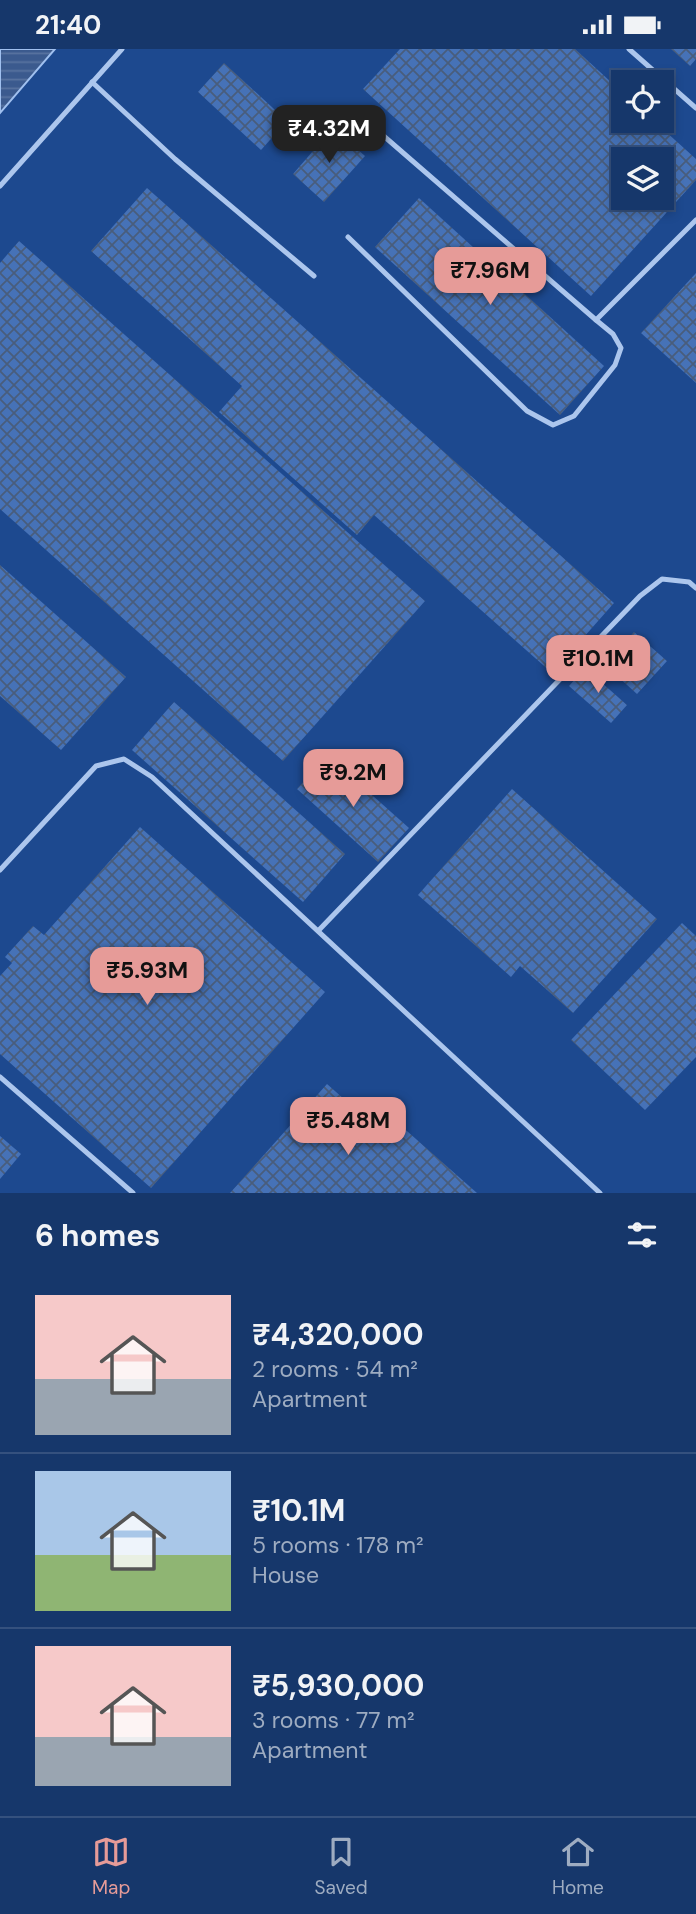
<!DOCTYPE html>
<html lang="en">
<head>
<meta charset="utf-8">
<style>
	body { margin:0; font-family:"DM Sans",sans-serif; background:#234273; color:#f1f3f6; height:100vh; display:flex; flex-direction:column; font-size:26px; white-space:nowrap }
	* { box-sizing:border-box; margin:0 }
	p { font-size:23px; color:#9eacc1 }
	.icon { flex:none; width:38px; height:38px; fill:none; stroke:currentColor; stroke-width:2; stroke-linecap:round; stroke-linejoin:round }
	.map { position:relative; height:1144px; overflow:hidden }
	.details { display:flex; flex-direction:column; background:#16376b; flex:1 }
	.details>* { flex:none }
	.controls { position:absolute; left:611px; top:21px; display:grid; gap:14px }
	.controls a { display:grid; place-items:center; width:63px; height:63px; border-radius:0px; background:#16376b; box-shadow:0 4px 10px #0003,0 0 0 2px #35517e; font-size:35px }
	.price { position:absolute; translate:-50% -60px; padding:0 16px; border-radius:14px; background:#e69b98; color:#111; font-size:23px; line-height:46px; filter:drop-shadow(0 2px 4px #0008) }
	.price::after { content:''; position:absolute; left:50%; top:42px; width:21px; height:16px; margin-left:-10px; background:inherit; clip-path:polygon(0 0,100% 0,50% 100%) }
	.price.selected { background:#222; color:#fff }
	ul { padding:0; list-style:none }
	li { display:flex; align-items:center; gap:21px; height:175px; padding:0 35px }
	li+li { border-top:2px solid #35517e }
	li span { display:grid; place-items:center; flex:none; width:196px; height:140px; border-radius:0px; color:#555 }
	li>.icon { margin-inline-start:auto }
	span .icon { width:84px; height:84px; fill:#fffc; stroke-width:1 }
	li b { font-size:30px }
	h2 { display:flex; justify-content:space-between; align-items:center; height:84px; padding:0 35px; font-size:30px }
	.status { display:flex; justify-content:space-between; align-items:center; height:49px; padding:0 35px; background:#16376b; direction:ltr }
	.status svg { height:19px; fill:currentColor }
	.tabs { display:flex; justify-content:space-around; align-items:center; height:98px; border-top:2px solid #35517e; background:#16376b; font-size:19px; color:#9eacc1 }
	.tabs a { display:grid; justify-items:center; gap:4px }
	.tabs .selected { color:#e69b98 }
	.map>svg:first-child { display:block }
</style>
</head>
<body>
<div class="status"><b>21:40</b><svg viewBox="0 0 49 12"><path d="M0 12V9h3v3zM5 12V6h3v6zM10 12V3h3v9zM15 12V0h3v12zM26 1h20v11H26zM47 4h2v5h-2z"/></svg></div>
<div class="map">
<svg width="696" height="1144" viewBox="0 0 696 1144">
	<defs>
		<pattern id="water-rules" width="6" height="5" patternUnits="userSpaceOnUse" patternTransform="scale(1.75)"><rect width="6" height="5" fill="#3b5a8e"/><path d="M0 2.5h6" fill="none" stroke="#58739f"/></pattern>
		<pattern id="building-cross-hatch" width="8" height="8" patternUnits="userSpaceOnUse" patternTransform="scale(1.75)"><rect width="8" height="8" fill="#4672b7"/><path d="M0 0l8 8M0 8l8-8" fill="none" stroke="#495d7c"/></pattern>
	</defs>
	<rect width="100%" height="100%" fill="#1d498f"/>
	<path fill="url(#water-rules)" stroke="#a0c0ef" stroke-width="2" d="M 0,0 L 55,0 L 0,64 Z"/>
	<g fill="url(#building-cross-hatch)" fill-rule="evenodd">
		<path d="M 400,0 L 575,0 L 623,44 L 623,72 L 654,72 L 696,110 L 696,131 L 591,247 L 363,40 ZM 623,110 L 662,110 L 662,149 L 623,149 Z"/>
		<path d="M 671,0 L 696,0 L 696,10 L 690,17 Z"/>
		<path d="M 224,14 L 287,72 L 261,101 L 198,43 Z"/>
		<path d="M 333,79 L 365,107 L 324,153 L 293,125 Z"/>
		<path d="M 147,139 L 614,554 L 552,624 L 374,466 L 357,486 L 219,363 L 242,337 L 91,202 Z"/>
		<path d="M 419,149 L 604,317 L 560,366 L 375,198 Z"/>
		<path d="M 19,192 L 425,552 L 283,712 L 0,460 L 0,214 Z"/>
		<path d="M 696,224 L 696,334 L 641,284 Z"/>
		<path d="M 0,516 L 126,628 L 61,701 L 0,647 Z"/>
		<path d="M 634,583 L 667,612 L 637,645 L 605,616 Z"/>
		<path d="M 585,619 L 627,656 L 611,674 L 569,637 Z"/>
		<path d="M 174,653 L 345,805 L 303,853 L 132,701 Z"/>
		<path d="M 327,706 L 409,779 L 378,813 L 297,740 Z"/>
		<path d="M 512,740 L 657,870 L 573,964 L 520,917 L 511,928 L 418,846 Z"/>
		<path d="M 140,778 L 325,943 L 151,1139 L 0,1005 L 0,927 L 12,914 L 5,908 L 33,877 L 44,886 Z"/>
		<path d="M 682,874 L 696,887 L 696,1008 L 645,1061 L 571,991 Z"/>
		<path d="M 327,1035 L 379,1081 L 390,1067 L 477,1144 L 230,1144 Z"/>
		<path d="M 0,1087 L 21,1105 L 0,1130 Z"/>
	</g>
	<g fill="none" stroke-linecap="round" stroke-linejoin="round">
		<g stroke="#acc6ed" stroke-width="5">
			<path d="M 629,0 L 696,59"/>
			<path d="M 92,33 L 175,110 L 314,227"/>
			<path d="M 356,63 L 596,271 L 696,171"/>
			<path d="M 0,137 L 122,0"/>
			<path d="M 348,188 L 527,362 L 553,376 L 574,367 L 615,316 L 621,299 L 613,285 L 596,271"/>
			<path d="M 0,821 L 96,717 L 124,710 L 152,728 L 600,1144"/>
			<path d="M 319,881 L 640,547 L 662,530 L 689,533 L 696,539"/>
			<path d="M 0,1028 L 133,1144"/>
		</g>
	</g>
</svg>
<div class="controls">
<a><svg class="icon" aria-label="locate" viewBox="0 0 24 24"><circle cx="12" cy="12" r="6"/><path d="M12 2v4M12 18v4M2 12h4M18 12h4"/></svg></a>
<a><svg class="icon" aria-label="layers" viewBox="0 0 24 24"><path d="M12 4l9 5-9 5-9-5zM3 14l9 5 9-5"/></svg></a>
</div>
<b class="price selected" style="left:329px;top:116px">₹4.32M</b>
<b class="price" style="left:490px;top:258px">₹7.96M</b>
<b class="price" style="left:598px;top:646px">₹10.1M</b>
<b class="price" style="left:353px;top:760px">₹9.2M</b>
<b class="price" style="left:147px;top:958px">₹5.93M</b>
<b class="price" style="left:348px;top:1108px">₹5.48M</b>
</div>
<section class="details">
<h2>6 homes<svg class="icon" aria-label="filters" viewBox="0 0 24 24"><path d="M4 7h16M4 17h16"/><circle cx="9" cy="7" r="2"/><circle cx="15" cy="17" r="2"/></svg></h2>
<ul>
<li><span style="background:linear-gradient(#f6c9c9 60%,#9aa5b1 0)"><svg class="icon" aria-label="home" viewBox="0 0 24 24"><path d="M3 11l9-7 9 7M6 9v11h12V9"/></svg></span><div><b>₹4,320,000</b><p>2 rooms · 54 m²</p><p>Apartment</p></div></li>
<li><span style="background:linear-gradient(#a9c7e8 60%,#8fb573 0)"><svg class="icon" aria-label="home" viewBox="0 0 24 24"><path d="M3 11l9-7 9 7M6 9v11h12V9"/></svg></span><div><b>₹10.1M</b><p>5 rooms · 178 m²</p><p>House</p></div></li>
<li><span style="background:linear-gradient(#f6c9c9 65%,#9aa5b1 0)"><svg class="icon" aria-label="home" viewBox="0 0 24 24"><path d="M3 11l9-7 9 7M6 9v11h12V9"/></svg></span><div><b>₹5,930,000</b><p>3 rooms · 77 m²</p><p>Apartment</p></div></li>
</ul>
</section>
<nav class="tabs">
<a class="selected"><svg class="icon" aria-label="map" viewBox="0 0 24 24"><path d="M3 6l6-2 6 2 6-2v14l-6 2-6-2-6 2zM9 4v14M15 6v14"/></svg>Map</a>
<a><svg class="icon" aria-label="saved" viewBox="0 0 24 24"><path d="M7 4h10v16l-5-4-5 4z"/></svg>Saved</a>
<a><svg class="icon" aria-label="home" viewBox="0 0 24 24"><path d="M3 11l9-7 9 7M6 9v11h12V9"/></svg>Home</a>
</nav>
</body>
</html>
